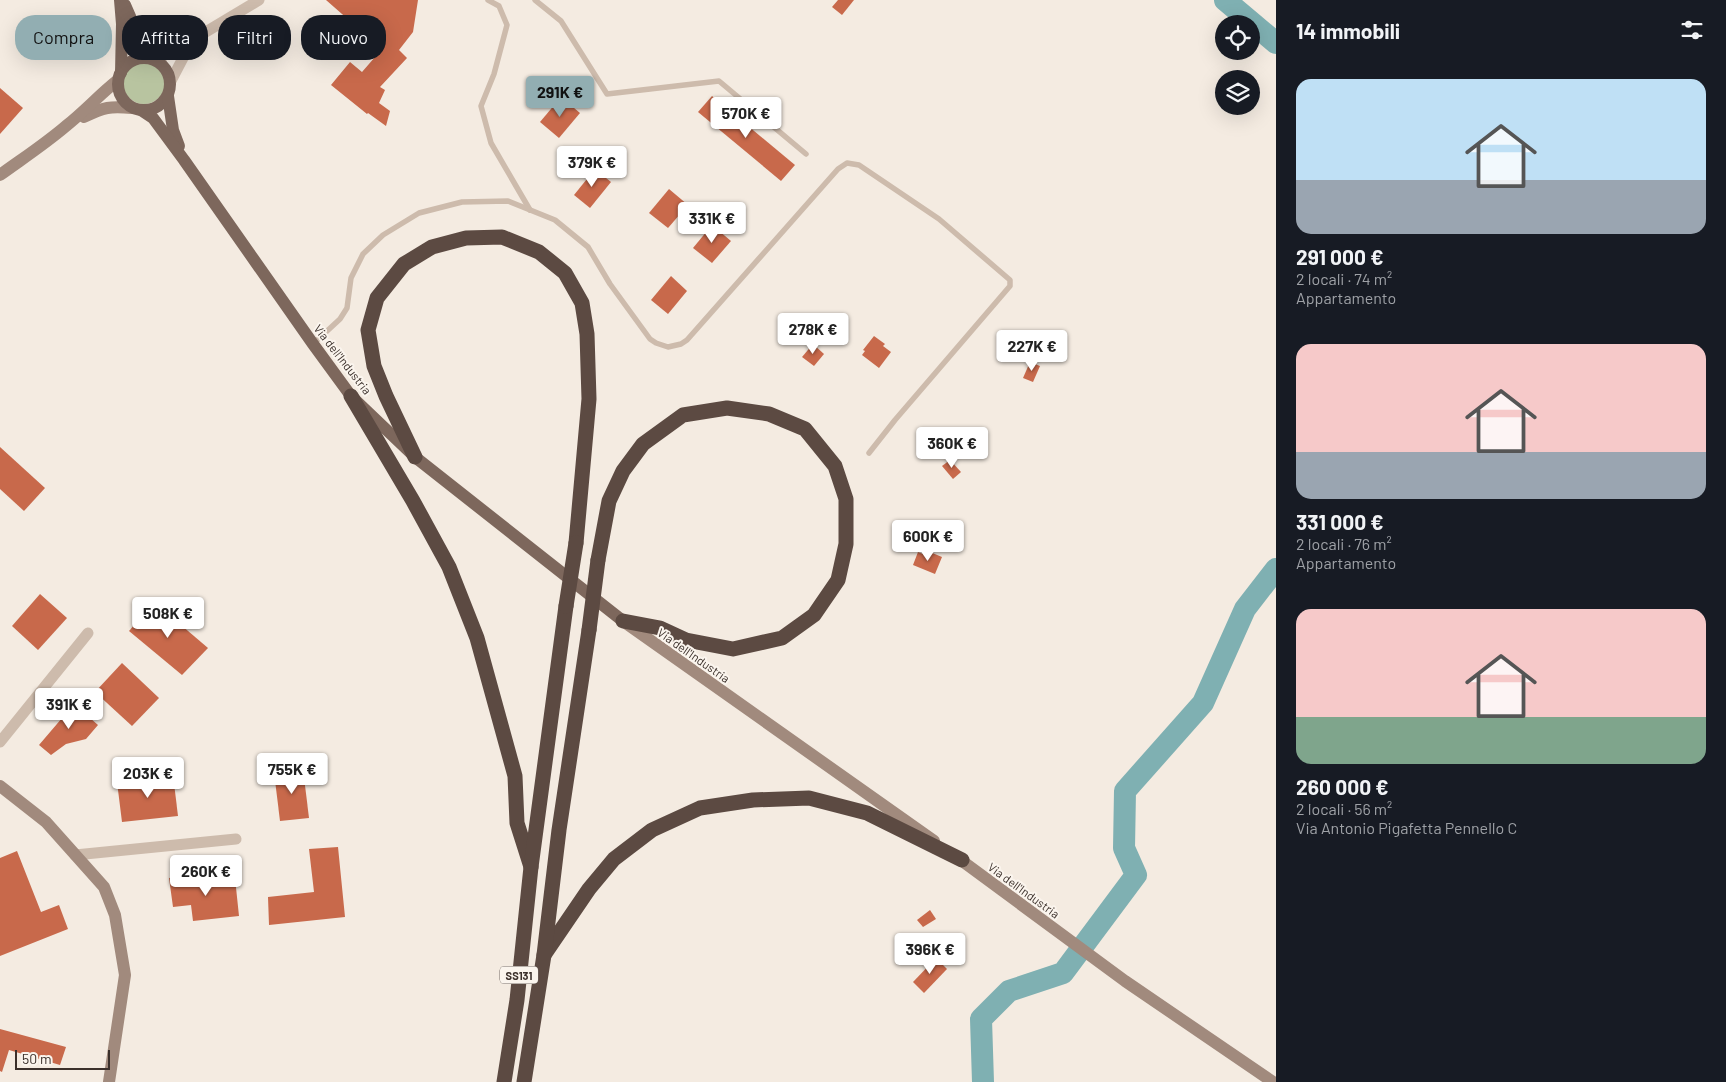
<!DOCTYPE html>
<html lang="it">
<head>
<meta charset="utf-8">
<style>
	body { margin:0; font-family:Barlow,sans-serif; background:#20242c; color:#f1f3f6; height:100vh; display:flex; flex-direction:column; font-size:19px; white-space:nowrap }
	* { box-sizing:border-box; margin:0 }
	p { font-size:16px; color:#9ea1a6 }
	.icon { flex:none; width:28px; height:28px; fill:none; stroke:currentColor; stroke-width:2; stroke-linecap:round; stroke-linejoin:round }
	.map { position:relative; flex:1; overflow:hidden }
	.sheet { display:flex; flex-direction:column; background:#171b24; width:450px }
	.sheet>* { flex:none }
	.hud { position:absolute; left:15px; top:15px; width:475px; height:45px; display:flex; gap:10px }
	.buttons { position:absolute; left:1215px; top:15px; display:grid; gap:10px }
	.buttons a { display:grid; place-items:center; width:45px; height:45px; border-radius:50%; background:#171b24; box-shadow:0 5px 20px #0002; font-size:25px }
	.scale { position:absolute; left:15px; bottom:12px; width:95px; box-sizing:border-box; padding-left:5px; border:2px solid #3b302b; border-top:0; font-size:14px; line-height:18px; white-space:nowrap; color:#3b302b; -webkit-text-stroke:4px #fbf5ee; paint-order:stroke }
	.price { position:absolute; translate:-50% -42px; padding:0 11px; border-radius:5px; background:#fff; color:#222; font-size:16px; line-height:32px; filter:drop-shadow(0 1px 2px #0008) }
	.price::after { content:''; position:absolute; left:50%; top:30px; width:15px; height:11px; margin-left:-8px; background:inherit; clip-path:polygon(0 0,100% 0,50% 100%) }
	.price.current { background:#92aeb2; color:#111 }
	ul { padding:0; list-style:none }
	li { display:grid; align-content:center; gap:10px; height:265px; padding:0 20px }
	li span { display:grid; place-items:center; height:155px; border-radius:15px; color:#555 }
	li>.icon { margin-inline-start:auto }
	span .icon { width:90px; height:90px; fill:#fffc; stroke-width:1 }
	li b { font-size:21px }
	h2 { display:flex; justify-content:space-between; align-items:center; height:60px; padding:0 20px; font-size:21px }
	.chip { padding:0 18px; border-radius:20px; background:#171b24; box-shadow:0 5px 20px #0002; font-size:18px; line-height:45px }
	.chip.current { background:#92aeb2; color:#111 }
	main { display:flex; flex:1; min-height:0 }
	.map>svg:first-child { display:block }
</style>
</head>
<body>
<main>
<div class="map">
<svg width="1276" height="1082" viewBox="0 0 1276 1082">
	<rect width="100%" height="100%" fill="#f4ebe1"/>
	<circle fill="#b8c4a0" cx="144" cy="83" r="21"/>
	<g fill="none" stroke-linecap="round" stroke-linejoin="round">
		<g stroke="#7fb0b2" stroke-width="22">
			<path d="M 1225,0 L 1276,43"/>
			<path d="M 983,1082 L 981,1019 L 1009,991 L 1063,973 L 1136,875 L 1124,848 L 1125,791 L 1203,703 L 1245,609 L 1276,569"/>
		</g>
	</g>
	<g fill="#c8694b">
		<path d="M 326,0 L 418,0 L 413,32 L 399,50 L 407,58 L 380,87 L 385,90 L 379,103 L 390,111 L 386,126 L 368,113 L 367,114 L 331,85 L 350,62 L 362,72 L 382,49 Z"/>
		<path d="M 838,0 L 854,0 L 842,15 L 832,7 Z"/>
		<path d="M 0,88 L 23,108 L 0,134 Z"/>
		<path d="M 712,96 L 795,165 L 781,181 L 698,112 Z"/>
		<path d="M 561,97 L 580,113 L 559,138 L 540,122 Z"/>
		<path d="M 595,169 L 611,182 L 590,208 L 574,195 Z"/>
		<path d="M 669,189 L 688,205 L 668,228 L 649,213 Z"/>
		<path d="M 712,225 L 731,241 L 712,263 L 693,248 Z"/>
		<path d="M 671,276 L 687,291 L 668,314 L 651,300 Z"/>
		<path d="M 874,336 L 885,344 L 883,346 L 891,352 L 879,368 L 862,355 L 865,351 L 863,350 Z"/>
		<path d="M 813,344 L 824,354 L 814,366 L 802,357 Z"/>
		<path d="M 1030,362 L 1040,366 L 1033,382 L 1023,378 Z"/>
		<path d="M 0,447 L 45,488 L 24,511 L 0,489 Z"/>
		<path d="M 950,460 L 961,472 L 953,479 L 942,466 Z"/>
		<path d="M 918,552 L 928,556 L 930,552 L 942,557 L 935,574 L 913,565 Z"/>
		<path d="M 40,594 L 67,618 L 38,650 L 12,626 Z"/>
		<path d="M 154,602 L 208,648 L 182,675 L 129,631 Z"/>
		<path d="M 122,663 L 159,698 L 132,726 L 95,692 Z"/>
		<path d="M 74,704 L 98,725 L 86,739 L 66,744 L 51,755 L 39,745 Z"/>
		<path d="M 303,769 L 309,818 L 280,821 L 274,772 Z"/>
		<path d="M 173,775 L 178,816 L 122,822 L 117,782 Z"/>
		<path d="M 338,847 L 345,917 L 269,925 L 268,897 L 314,892 L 309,849 Z"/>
		<path d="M 17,851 L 41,912 L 59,905 L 68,929 L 0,956 L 0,858 Z"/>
		<path d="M 189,875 L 190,883 L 235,878 L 239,916 L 193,921 L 191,905 L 173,907 L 169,878 Z"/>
		<path d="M 930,910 L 936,919 L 923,927 L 917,920 Z"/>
		<path d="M 936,958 L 947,969 L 924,993 L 913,982 Z"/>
		<path d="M 0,1029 L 66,1047 L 60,1065 L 9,1050 L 2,1072 L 0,1071 Z"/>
	</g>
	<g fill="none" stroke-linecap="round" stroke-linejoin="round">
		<g stroke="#cdbbac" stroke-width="5.5">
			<path d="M 488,0 L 499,6 L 507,25 L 494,74 L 481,106 L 491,143 L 530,210"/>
			<path d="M 535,0 L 561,21 L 607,94 L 719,81 L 806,154"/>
			<path d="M 313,344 L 340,319 L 347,308 L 351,278 L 363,254 L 383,235 L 419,213 L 462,202 L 508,201 L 555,220 L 588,247 L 610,284 L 650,339 L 656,343 L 668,347 L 681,344 L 687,340 L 838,169 L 847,163 L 859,165 L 939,219 L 1010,280 L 1010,286 L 895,420 L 869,453"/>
		</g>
		<g stroke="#cdbbac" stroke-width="11">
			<path d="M 158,61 L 170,50 L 179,48 L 259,0"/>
			<path d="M 171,81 L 183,58 L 196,41"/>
			<path d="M 0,742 L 88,633"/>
			<path d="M 75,855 L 236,839"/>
		</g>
		<g stroke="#a18a7d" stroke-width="12">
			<path d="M 84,117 C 104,107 110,106 132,108"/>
			<path d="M 0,175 C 22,159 45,144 66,126 C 84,112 100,94 118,80"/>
			<path d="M 623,621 L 934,841"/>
			<path d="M 0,786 L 46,822 L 104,887 L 115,915 L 125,975 L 109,1082"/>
			<path d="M 954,855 L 1125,981 L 1273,1082"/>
		</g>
		<g stroke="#7d675c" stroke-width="12">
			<path d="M 120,0 L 122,24 L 121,73"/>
			<path d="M 125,5 L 148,58"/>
			<circle cx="144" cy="84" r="26"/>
			<path d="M 168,96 L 173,130 L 179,146"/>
			<path d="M 141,110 L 153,118 L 184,160 L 313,344 L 351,396 L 415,457 L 623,621"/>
		</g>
		<g stroke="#5c4a42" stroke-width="15">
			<path d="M 351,396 L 413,501 L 449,567 L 477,638 L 515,776 L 517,823 L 531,867"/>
			<path d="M 415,457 L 386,396 L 374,366 L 368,330 L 377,298 L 404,264 L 432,247 L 466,238 L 502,237 L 539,252 L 565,273 L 582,303 L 587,334 L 589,399 L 576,543"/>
			<path d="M 598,560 L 609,501 L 623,471 L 643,444 L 683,415 L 727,408 L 769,414 L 805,429 L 835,466 L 846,499 L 846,544 L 838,580 L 814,615 L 782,638 L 733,649 L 686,640 L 660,628 L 623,621"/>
			<path d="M 544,955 L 589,889 L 614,859 L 652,830 L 700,808 L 753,800 L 809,798 L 867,813 L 962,860"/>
			<path d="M 504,1082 L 517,1000 L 531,867 L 566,606"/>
			<path d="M 524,1082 L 544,955 L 559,830 L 589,630"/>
		</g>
		<g stroke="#5c4a42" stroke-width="15">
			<path d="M 566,606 L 576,543"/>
			<path d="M 589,630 L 598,560"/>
		</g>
	</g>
	<g text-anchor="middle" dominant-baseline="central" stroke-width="4" stroke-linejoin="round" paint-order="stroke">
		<rect fill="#fbf5ee" stroke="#756b66" stroke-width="1" x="500" y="966.5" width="38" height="17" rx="4"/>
		<g font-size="11" font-weight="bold" fill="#3b302b">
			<text x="519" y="975">SS131</text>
		</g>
		<g font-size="12" fill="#3b302b" stroke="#fbf5ee">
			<text transform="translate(343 359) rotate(52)">Via dell'Industria</text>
			<text transform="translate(694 655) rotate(35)">Via dell'Industria</text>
			<text transform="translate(1024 890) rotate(36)">Via dell'Industria</text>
		</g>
	</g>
</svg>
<div class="buttons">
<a><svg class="icon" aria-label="locate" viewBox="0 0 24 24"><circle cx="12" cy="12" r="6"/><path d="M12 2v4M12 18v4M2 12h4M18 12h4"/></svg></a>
<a><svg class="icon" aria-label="layers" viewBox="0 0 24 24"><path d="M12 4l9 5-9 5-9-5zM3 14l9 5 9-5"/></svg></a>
</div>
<div class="scale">50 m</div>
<b class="price current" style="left:560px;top:118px">291K €</b>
<b class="price" style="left:746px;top:139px">570K €</b>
<b class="price" style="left:592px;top:188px">379K €</b>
<b class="price" style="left:712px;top:244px">331K €</b>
<b class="price" style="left:813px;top:355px">278K €</b>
<b class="price" style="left:1032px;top:372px">227K €</b>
<b class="price" style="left:952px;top:469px">360K €</b>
<b class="price" style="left:928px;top:562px">600K €</b>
<b class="price" style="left:168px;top:639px">508K €</b>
<b class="price" style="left:69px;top:730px">391K €</b>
<b class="price" style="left:292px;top:795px">755K €</b>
<b class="price" style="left:148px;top:799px">203K €</b>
<b class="price" style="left:206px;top:897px">260K €</b>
<b class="price" style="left:930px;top:975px">396K €</b>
<div class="hud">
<a class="chip current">Compra</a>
<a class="chip">Affitta</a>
<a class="chip">Filtri</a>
<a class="chip">Nuovo</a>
</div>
</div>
<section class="sheet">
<h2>14 immobili<svg class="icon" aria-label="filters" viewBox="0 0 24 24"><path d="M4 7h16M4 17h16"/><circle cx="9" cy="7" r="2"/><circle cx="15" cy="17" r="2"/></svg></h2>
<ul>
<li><span style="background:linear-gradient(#bfe0f5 65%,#9aa5b1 0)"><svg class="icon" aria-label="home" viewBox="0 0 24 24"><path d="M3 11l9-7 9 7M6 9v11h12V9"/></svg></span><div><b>291 000 €</b><p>2 locali · 74 m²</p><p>Appartamento</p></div></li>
<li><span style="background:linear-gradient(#f6c9c9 70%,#9aa5b1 0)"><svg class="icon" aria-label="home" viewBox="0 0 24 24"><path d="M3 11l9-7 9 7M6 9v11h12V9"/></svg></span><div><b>331 000 €</b><p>2 locali · 76 m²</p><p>Appartamento</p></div></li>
<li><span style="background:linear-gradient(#f6c9c9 70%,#7fa58c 0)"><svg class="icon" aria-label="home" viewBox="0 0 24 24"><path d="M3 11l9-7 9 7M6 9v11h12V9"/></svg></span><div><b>260 000 €</b><p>2 locali · 56 m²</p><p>Via Antonio Pigafetta Pennello C</p></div></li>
</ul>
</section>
</main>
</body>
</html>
